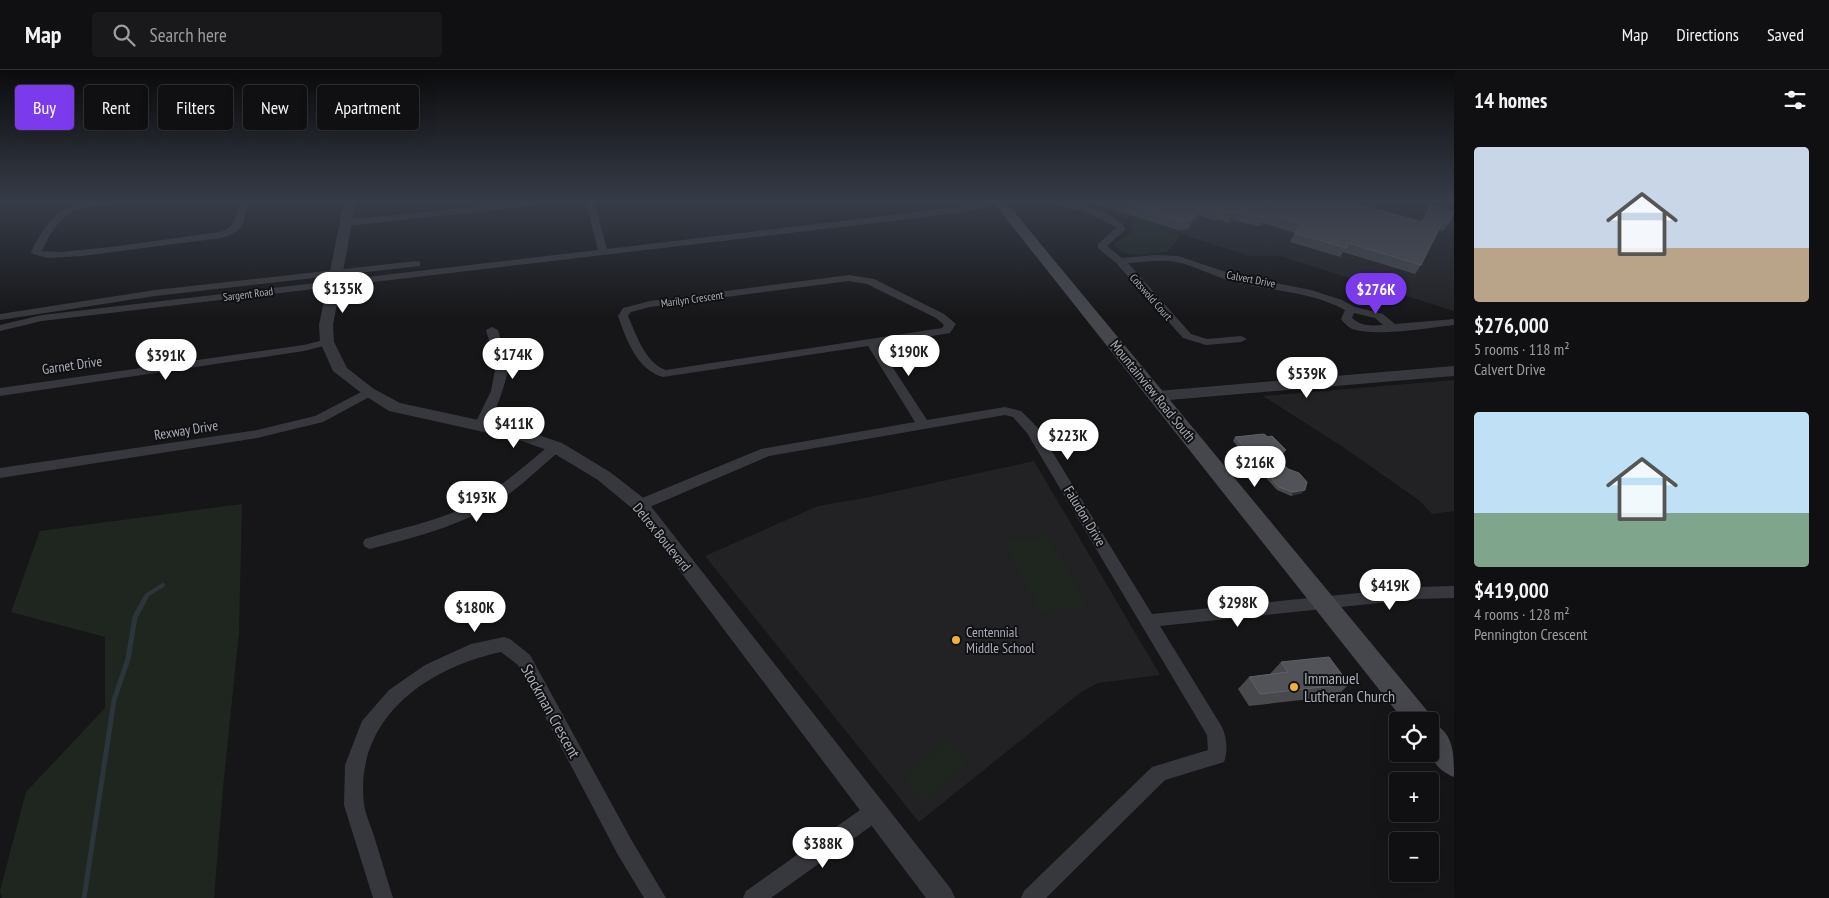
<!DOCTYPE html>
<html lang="en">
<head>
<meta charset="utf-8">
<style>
	body { margin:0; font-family:"PT Sans Narrow",sans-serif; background:#19191b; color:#f1f3f6; height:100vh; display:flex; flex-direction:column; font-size:19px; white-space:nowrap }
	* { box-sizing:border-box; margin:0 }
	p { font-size:16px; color:#9c9d9f }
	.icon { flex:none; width:28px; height:28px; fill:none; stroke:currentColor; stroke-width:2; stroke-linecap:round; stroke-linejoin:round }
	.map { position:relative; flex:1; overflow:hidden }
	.details { display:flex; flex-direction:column; background:#101012; width:375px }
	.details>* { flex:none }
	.top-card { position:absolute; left:15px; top:15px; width:475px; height:45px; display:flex; gap:10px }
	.tools { position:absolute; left:1389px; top:642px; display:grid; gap:10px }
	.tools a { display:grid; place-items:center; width:50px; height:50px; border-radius:5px; background:#101012; box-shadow:0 5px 20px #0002,0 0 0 1px #303032; font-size:25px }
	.price { position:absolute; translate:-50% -42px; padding:0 11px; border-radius:18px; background:#fff; color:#222; font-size:16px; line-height:32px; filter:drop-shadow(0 1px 2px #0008) }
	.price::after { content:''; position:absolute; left:50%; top:30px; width:15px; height:11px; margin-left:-8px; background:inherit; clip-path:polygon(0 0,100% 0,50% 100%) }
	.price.current { background:#7c3aed; color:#fff }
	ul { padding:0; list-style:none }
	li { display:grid; align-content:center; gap:10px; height:265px; padding:0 20px }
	li span { display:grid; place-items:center; height:155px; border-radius:5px; color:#555 }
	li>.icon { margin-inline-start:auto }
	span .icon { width:90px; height:90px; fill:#fffc; stroke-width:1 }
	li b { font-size:21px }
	h2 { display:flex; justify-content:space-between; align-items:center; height:60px; padding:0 20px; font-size:21px }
	.pill { padding:0 18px; border-radius:5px; background:#101012; box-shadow:0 5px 20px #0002,0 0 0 1px #303032; font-size:18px; line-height:45px }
	.pill.current { background:#7c3aed; color:#fff }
	header { display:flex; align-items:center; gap:30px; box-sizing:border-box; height:70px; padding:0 25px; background:#101012; border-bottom:1px solid #303032 }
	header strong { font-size:24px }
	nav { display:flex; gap:28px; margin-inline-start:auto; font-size:18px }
	.search { width:350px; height:45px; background:#19191b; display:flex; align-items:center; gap:12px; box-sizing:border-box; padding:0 18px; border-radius:5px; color:#9c9d9f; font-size:19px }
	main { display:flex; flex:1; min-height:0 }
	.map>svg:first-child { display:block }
</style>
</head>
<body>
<header>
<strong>Map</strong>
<div class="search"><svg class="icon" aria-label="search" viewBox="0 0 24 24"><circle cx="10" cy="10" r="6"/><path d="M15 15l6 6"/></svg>Search here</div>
<nav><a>Map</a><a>Directions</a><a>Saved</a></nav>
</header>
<main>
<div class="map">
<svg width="1454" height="828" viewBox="0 0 1454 828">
	<rect width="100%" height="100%" fill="#161618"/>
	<g fill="#222225">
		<path d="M 1076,132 L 1454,132 L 1454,241 L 1280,186 L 1251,186 Z"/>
		<path d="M 1454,310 L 1454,441 L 1432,444 L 1420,431 L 1343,377 L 1263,326 Z"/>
		<path d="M 1034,391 L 1160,605 L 1098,613 L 1081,622 L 919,752 L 705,486 L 818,436 L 865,428 Z"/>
	</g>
	<g fill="#1e261f">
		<path d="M 1132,149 L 1181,165 L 1167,182 C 1151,183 1123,191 1114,174 C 1124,167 1137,163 1132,149 Z"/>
		<path d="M 242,434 L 239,562 L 223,718 L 214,828 L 2,828 L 0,821 L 26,722 L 105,638 L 105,567 L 11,542 L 40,461 Z"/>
		<path d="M 1048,466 L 1088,537 L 1041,542 L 1004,471 Z"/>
		<path d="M 951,673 L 963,686 L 965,695 L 930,729 L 920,729 L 907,714 L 906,704 L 943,674 Z"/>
	</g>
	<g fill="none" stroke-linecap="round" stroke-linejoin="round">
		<path stroke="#2c353c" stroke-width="4" d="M 145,528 L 147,525 L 163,515"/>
		<path stroke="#2c353c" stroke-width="5" d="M 84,828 L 114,630 L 128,589 L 135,547 L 146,527"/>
		<g fill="#37383d" fill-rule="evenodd">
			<path d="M 83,132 L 118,132 C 113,136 103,135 96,136 C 67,137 53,156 42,181 L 60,182 L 111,177 L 220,162 C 234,158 236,148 239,135 L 237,132 L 245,132 L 247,135 C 244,155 242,162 221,168 L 82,186 L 48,188 L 33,184 L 31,182 C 43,158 56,137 83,132 Z"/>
			<path d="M 518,132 L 543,132 L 539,135 L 347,156 L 342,153 L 347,150 Z"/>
			<path d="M 586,132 L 594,132 L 607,179 L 926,141 L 986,132 L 996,132 L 986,138 L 926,147 L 42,251 L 0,261 L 0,255 L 42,245 L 598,180 Z"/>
			<path d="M 1055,132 C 1077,132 1112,139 1126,159 L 1107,176 L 1122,188 L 1155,185 L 1178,186 L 1235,205 L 1311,220 L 1342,230 L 1355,237 L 1383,244 L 1395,254 L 1454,249 L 1454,255 C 1427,258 1377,267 1352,259 C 1348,257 1344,253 1341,249 L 1345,240 C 1310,221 1269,221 1231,211 C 1213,206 1195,196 1177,192 C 1161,189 1143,192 1128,193 L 1191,264 L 1207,269 L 1241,266 L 1247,269 L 1241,272 L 1206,275 L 1183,268 L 1116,193 L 1098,178 L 1098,174 L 1116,158 L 1114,156 L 1090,144 L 1056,134 ZM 1354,243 L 1375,248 L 1383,255 C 1371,256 1361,256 1352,248 Z"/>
			<path d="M 416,191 L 420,192 L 420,196 L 155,226 L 0,250 L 0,244 L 155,220 Z"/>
			<path d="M 849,205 L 874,209 L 944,244 L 956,254 L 950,263 L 878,275 L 927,350 L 1005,337 L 1021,341 L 1037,357 L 1152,544 L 1417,517 L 1454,516 L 1454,528 L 1417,529 L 1160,556 L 1222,657 C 1227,667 1228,682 1224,692 L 1165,710 L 1046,828 L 1021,828 L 1024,821 L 1152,697 L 1208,680 L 1207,665 L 1027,363 L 1013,347 L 1005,345 L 769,386 L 645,439 L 635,439 L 633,435 L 635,431 L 761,379 L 915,352 L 868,276 L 663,307 C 637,300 626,269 618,246 L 623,238 L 650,231 ZM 849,211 L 867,214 L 936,248 L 944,255 L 942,258 L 666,300 C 645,293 636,264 628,246 L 631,242 L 650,237 Z"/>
			<path d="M 492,257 L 498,260 C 501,271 506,283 508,294 C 509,307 492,357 480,360 L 474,356 L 491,321 L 496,295 L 486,260 Z"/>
			<path d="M 327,269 L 331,270 L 333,272 L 331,274 L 304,281 L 0,326 L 0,318 L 304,275 Z"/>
			<path d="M 369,318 L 375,322 L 373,325 L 323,352 L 257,368 L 0,408 L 0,398 L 257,360 L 315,346 Z"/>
			<path d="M 556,373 L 561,374 L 563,377 L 561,380 C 541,396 523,415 502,429 C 462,456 416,467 370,479 L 365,477 L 363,473 L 365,469 C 397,459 430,453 461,439 C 495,423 522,398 551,374 Z"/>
			<path d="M 504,567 L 510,569 L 530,585 L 632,771 L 666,828 L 644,828 L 618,785 L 518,595 L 501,582 C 426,598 354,649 364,734 C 365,743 370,754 373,763 C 380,785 386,806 393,828 L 373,828 L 344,735 L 345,695 L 362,651 L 389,620 L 425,595 L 471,574 Z"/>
			<path d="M 874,732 L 881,735 L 884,742 L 881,749 L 771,828 L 743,828 L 746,821 L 867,735 Z"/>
		</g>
		<g fill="#37383d" fill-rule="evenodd">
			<path d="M 344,132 L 356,132 L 333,255 L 334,272 L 347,298 L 374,319 L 400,333 L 520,359 L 562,373 L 610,402 L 646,430 L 951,819 L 955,828 L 926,828 L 634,440 L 598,410 L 550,381 L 516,369 L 389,341 L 364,325 L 333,301 L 320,272 L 319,255 Z"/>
			<path d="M 1454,296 L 1454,306 L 1157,331 L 1151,329 L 1149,326 L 1151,323 L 1157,321 Z"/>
		</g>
		<path fill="#45474d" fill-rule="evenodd" d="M 993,132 L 1006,132 L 1429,643 L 1432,653 C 1454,662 1454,685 1454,707 C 1426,696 1430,676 1430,651 L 1404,651 Z"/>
	</g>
	<g fill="#47494d">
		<path d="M 1090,132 L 1350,132 L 1421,152 L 1431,135 L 1449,153 L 1443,161 L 1439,160 L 1421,195 L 1415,204 L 1343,182 L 1340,187 L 1290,172 L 1295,163 L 1263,153 L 1260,156 L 1257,156 L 1232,150 L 1229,153 L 1218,149 L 1216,151 L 1201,146 L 1188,159 L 1178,160 Z"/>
		<path d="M 1235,367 L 1286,380 L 1284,383 L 1274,384 L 1302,423 L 1291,426 L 1277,420 L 1233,371 Z"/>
		<path d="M 1281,592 L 1349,614 L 1337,626 L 1249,636 L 1238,619 L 1249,607 L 1270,604 Z"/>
	</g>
	<g fill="#2f3033">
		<path d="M 1205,138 L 1201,146 L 1188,159 L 1192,150 Z"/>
		<path d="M 1236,141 L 1232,150 L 1229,153 L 1233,144 Z"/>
		<path d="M 1305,420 L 1302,423 L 1291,426 L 1293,422 Z"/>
	</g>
	<g fill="#525359" stroke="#5f6168">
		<path d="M 1120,132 L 1350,132 L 1422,152 L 1431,135 L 1454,141 L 1454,142 L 1449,153 L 1443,151 L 1421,195 L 1348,173 L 1346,178 L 1295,163 L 1302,154 L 1267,144 L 1265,147 L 1261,147 L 1236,141 L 1233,144 L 1222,141 L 1221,142 L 1205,138 L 1192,150 L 1182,151 Z"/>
		<path d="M 1264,364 L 1268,367 L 1272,366 L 1286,380 L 1272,381 L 1288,399 L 1299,403 L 1307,412 L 1305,420 L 1293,422 L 1279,417 L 1235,367 Z"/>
		<path d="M 1329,587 L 1349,614 L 1260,624 L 1249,607 L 1288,602 L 1281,592 Z"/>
	</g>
	<linearGradient id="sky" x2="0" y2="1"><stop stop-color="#0c0c0d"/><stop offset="0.53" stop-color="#363c48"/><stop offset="1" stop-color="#363c48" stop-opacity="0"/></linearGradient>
	<rect width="1454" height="248" fill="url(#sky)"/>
	<g fill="#f2b134" stroke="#111113" stroke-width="2">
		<circle cx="956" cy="570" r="5"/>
		<circle cx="1294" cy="617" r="5"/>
	</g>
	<g text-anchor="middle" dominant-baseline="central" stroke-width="4" stroke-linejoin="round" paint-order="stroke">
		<g font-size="11" fill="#a8adb8" stroke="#111113">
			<text transform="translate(1251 209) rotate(11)">Calvert Drive</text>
			<text transform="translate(248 224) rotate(-7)">Sargent Road</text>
			<text transform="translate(1151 227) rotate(49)">Cotswold Court</text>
			<text transform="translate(692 229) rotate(-8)">Marilyn Crescent</text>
		</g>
		<g font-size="14" fill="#a8adb8" stroke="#111113">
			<text transform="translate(72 295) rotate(-8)">Garnet Drive</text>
			<text transform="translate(1153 321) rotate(51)">Mountainview Road South</text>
			<text transform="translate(186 360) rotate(-9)">Rexway Drive</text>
			<text transform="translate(1085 446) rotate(59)">Faludon Drive</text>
			<text transform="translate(662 467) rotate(51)">Delrex Boulevard</text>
		</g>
		<g font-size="14" fill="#a8adb8" stroke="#111113" text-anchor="start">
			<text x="966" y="562">Centennial<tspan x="966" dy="16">Middle School</tspan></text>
		</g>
		<g font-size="16" fill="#a8adb8" stroke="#111113" text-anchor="start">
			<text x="1304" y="608">Immanuel<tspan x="1304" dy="18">Lutheran Church</tspan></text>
		</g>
		<g font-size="16" fill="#a8adb8" stroke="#111113">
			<text transform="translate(551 641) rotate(61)">Stockman Crescent</text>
		</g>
	</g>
</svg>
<div class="tools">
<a><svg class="icon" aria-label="locate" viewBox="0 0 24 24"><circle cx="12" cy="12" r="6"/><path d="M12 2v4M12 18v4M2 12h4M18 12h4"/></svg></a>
<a>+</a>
<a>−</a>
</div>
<b class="price" style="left:343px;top:244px">$135K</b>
<b class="price current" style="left:1376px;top:245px">$276K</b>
<b class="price" style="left:909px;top:307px">$190K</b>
<b class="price" style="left:513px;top:310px">$174K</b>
<b class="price" style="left:166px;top:311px">$391K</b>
<b class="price" style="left:1307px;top:329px">$539K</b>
<b class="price" style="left:514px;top:379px">$411K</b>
<b class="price" style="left:1068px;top:391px">$223K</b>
<b class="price" style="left:1255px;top:418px">$216K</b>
<b class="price" style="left:477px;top:453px">$193K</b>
<b class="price" style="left:1390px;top:541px">$419K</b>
<b class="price" style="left:1238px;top:558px">$298K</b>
<b class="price" style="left:475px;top:563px">$180K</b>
<b class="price" style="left:823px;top:799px">$388K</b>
<div class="top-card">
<a class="pill current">Buy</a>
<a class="pill">Rent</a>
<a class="pill">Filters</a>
<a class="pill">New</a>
<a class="pill">Apartment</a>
</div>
</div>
<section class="details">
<h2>14 homes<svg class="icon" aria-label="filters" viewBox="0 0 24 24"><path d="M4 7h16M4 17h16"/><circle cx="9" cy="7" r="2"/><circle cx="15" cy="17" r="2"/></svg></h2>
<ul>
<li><span style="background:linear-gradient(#c9d6e8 65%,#b9a48a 0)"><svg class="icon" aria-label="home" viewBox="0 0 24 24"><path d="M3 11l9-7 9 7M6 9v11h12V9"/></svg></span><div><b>$276,000</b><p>5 rooms · 118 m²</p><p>Calvert Drive</p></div></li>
<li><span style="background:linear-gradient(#bfe0f5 65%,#7fa58c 0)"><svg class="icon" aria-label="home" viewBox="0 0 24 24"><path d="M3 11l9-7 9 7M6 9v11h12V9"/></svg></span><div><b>$419,000</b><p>4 rooms · 128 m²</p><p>Pennington Crescent</p></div></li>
</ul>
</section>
</main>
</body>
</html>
